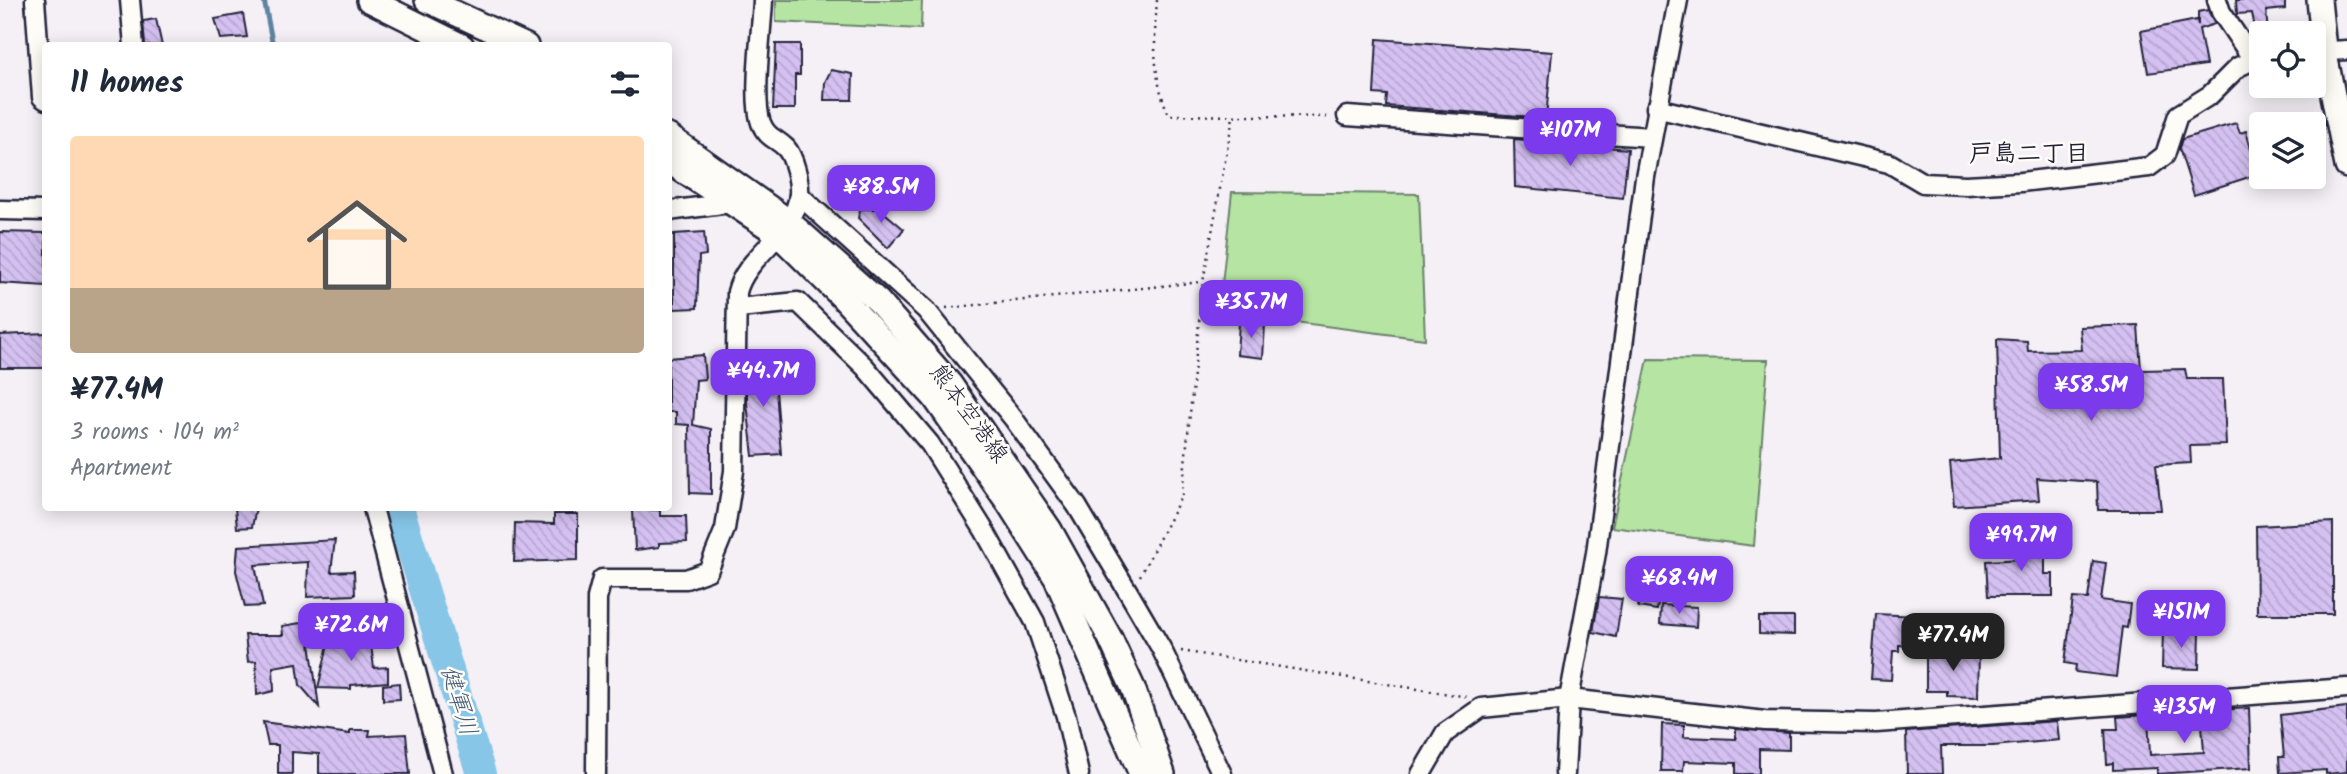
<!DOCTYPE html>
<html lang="en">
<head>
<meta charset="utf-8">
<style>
	body { margin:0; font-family:Kalam,"Klee One",sans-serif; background:#f2f2f3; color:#1f2937; height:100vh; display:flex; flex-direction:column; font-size:26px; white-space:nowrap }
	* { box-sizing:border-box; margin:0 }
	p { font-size:23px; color:#747a83 }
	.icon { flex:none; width:38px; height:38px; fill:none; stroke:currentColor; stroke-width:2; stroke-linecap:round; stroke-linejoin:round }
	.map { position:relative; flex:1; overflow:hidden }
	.details { position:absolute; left:42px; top:42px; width:630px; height:469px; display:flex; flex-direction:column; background:#fff; border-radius:7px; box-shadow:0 4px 18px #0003 }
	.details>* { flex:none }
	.tools { position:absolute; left:2249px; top:21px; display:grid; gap:14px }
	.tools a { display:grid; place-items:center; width:77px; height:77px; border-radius:7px; background:#fff; box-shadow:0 4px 18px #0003; font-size:35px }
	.price { position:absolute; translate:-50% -60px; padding:0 16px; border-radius:14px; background:#7c3aed; color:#fff; font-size:23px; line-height:46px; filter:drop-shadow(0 2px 4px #0008) }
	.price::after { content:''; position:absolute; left:50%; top:42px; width:21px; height:16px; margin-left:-10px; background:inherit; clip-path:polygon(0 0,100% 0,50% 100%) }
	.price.current { background:#222; color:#fff }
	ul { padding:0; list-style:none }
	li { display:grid; align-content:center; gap:14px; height:371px; padding:0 28px }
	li+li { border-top:2px solid #e0e1e3 }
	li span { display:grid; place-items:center; height:217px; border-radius:7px; color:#555 }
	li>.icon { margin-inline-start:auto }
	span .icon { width:126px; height:126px; fill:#fffc; stroke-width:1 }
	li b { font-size:30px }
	h2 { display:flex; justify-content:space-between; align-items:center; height:84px; padding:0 28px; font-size:30px }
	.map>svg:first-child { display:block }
</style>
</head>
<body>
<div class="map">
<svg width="2347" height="774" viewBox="0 0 2347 774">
	<defs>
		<pattern id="building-back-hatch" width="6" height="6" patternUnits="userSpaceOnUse" patternTransform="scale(1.75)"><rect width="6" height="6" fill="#d4c0f1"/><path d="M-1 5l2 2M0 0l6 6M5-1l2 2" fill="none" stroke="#b6a5d0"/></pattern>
	</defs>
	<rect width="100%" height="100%" fill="#f5f0f6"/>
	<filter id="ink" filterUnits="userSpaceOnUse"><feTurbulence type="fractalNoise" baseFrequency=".0143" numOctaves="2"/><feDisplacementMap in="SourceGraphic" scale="14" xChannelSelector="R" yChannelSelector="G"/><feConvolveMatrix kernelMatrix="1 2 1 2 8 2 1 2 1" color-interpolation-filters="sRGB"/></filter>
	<g filter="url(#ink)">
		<g fill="#b6e4a2" stroke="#6c836e" stroke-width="2">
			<path d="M 776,0 L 922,0 L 921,29 L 776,22 Z"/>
			<path d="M 1232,192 L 1419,194 L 1425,339 L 1219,312 Z"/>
			<path d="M 1648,359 L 1768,360 L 1754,546 L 1612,527 Z"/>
		</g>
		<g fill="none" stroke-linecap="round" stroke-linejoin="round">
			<path stroke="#5f84a2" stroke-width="5" d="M 264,0 L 273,46"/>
			<path stroke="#87c6e7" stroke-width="30" d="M 399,508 L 481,774"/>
		</g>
		<g fill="url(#building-back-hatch)" stroke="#22223b" stroke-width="2">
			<path d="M 2236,0 L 2285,0 L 2285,9 L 2266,11 L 2268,33 L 2256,33 L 2252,13 L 2237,14 Z"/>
			<path d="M 2208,10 L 2215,24 L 2199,29 L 2206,65 L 2148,73 L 2141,31 L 2197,20 L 2198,25 L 2198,12 Z"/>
			<path d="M 243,14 L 247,37 L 221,39 L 215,19 Z"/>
			<path d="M 156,19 L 162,46 L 145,45 L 143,21 Z"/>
			<path d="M 1377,39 L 1552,52 L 1546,118 L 1386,106 L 1387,95 L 1374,94 Z"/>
			<path d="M 776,44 L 800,44 L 800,75 L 795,75 L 795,109 L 773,109 Z"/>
			<path d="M 831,70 L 853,74 L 852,100 L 824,100 L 825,82 Z"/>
			<path d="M 2236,123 L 2240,133 L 2246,131 L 2258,174 L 2194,195 L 2179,148 L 2182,139 Z"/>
			<path d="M 1514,139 L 1628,149 L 1623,198 L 1515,187 Z"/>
			<path d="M 860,209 L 880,209 L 904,229 L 888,248 L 858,218 Z"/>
			<path d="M 0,232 L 46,233 L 46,286 L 0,283 Z"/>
			<path d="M 704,232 L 706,255 L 699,256 L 697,308 L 674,309 L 674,234 Z"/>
			<path d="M 1239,322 L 1265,324 L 1263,358 L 1237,355 Z"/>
			<path d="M 2138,325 L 2141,370 L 2185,369 L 2187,379 L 2223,379 L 2226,445 L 2190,446 L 2191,463 L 2156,465 L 2161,510 L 2098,510 L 2097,482 L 2037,478 L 2039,500 L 1954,506 L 1950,463 L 2000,458 L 1997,339 L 2027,341 L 2028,351 L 2082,350 L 2080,327 Z"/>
			<path d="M 46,333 L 46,368 L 0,368 L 0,335 Z"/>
			<path d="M 767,352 L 771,390 L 776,390 L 781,454 L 753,456 L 747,403 L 747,390 L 753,389 L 749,354 Z"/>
			<path d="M 703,355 L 705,379 L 696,380 L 693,425 L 711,429 L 711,494 L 690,493 L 689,425 L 676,424 L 676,412 L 668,412 L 668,358 Z"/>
			<path d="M 235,508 L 256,508 L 252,527 L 237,528 Z"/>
			<path d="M 633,510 L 660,510 L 660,516 L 686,516 L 687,542 L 659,543 L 659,547 L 635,550 Z"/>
			<path d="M 554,514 L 578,514 L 578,560 L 514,562 L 515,523 L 554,524 Z"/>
			<path d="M 2333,522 L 2333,614 L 2257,614 L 2256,526 Z"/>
			<path d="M 2045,537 L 2045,574 L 2053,574 L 2053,596 L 1988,596 L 1986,561 L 2024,559 L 2024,538 Z"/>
			<path d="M 335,540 L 331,572 L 354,571 L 355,595 L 307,597 L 308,562 L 255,565 L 263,606 L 245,607 L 236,571 L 238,546 Z"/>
			<path d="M 2093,561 L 2106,563 L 2101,600 L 2130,604 L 2127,628 L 2122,627 L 2116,677 L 2075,672 L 2076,665 L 2065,663 L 2073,598 L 2088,599 Z"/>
			<path d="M 1641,590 L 1660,593 L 1657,610 L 1638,607 Z"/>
			<path d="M 1599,597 L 1622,599 L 1616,637 L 1593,632 Z"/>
			<path d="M 1661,605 L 1697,607 L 1696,627 L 1660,624 Z"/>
			<path d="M 1876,614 L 1938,617 L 1937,646 L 1899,645 L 1899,651 L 1893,651 L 1891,680 L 1871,679 Z"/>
			<path d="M 1759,617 L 1794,617 L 1794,635 L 1759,634 Z"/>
			<path d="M 307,622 L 319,707 L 300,685 L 297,663 L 273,667 L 274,691 L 257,695 L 256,661 L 248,662 L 245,635 L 283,635 L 282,626 Z"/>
			<path d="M 369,630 L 374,668 L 388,667 L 388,682 L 351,685 L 351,689 L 318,688 L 330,636 L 353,639 L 352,632 Z"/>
			<path d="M 2163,630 L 2200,631 L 2199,669 L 2162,668 Z"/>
			<path d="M 1926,652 L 1979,653 L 1978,697 L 1947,696 L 1947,691 L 1926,691 Z"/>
			<path d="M 399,683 L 400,699 L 383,700 L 383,685 Z"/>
			<path d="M 2347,707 L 2347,772 L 2326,774 L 2326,770 L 2280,773 L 2279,757 L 2284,757 L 2280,715 Z"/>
			<path d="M 2249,708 L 2251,768 L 2157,774 L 2157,768 L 2113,770 L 2113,763 L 2107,764 L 2105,729 L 2118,729 L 2117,717 L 2148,715 L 2150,755 L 2204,752 L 2201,711 Z"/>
			<path d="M 2057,721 L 2059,740 L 1993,746 L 1941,746 L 1942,774 L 1907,774 L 1906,732 Z"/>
			<path d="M 263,722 L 350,734 L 350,730 L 370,730 L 369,736 L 406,734 L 410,774 L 319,774 L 319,754 L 292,752 L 292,774 L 278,774 L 278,745 L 268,745 Z"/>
			<path d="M 1662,724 L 1684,725 L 1684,737 L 1736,739 L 1736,729 L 1789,733 L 1789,750 L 1759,749 L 1759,774 L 1736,774 L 1736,763 L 1684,761 L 1683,771 L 1661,771 Z"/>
		</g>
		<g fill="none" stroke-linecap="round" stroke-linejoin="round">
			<defs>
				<g id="minor">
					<path d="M 35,0 L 42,97 L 46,100"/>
					<path d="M 130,0 L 134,46"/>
					<path d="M 2217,0 L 2221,12 L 2254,61"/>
					<path d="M 2314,52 L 2347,50"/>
					<path d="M 1656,108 L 1889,163 L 1923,183 L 1966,185 L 2021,182 L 2149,167 L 2165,155 L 2178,115 L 2210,95 L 2238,67 L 2251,61 L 2261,61"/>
					<path d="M 1347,116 L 1651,137"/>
					<path d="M 799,195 L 926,310 L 1013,418 L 1077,506 L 1130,595 L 1161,648 L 1222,774"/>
					<path d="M 0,210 L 46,211"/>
					<path d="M 668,211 L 738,202"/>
					<path d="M 738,308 L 798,302 L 865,367 L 930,444 L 984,530 L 1035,622 L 1066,716 L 1079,774"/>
					<path d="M 373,508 L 443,774"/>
					<path d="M 596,774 L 597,598 L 602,579 L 686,579 L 708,571 L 725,529 L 734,471 L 737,292 C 746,255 796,233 799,194 C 800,182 794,157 786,148 C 776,138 767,138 761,123 C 752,99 762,28 763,0"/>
					<path d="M 1421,774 L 1445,733 L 1481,708 L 1569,699 L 1765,721 L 1876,723 L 2347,688"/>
					<path d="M 1565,774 L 1569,699 L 1596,553 L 1645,177 L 1678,0"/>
				</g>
				<g id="major">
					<path d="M 369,0 L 462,46"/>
					<path d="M 427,0 L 526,46"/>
					<path d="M 2319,0 L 2324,49 L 2347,166"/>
					<path d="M 668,136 L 788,221 L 878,301 L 950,384 L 1050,530 L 1110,638 L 1133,688 L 1163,774"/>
					<path d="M 668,161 L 777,233 L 842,297 L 934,397 L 1009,504 L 1056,578 L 1141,774"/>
				</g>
			</defs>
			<use href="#minor" stroke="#22223b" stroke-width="23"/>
			<use href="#major" stroke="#22223b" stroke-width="28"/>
			<g stroke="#22223b" stroke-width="2.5" stroke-dasharray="2 5" stroke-linecap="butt">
				<path d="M 1157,0 C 1154,41 1152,77 1169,115 L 1332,117"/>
				<path d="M 946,308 L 1201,282"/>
				<path d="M 1140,576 L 1182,495 L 1203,282 L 1233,117"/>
				<path d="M 1181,651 L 1468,697"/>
			</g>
			<use href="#minor" stroke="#fdfcf7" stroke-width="18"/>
			<use href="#major" stroke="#fdfcf7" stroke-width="23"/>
		</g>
	</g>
	<g text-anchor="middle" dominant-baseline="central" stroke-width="5" stroke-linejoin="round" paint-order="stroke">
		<g font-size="23" fill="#22223b" stroke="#fdfcf7">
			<text transform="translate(968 414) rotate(54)">熊本空港線</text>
		</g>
		<g font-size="24" font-weight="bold" fill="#22223b" stroke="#fdfcf7">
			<text x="2029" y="154">戸島二丁目</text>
		</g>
		<g font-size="24" font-style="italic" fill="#455b77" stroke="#fdfcf7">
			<text transform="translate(458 701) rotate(73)">健軍川</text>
		</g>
	</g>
</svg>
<div class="tools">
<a><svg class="icon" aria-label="locate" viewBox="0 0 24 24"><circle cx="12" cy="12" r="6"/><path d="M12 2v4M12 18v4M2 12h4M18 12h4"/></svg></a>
<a><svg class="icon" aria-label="layers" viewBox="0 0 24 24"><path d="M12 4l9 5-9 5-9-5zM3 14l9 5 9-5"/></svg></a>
</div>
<b class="price" style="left:1570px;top:168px">¥107M</b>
<b class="price" style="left:881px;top:225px">¥88.5M</b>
<b class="price" style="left:1251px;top:340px">¥35.7M</b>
<b class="price" style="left:763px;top:409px">¥44.7M</b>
<b class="price" style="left:2091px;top:423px">¥58.5M</b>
<b class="price" style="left:2021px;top:573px">¥99.7M</b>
<b class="price" style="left:1679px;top:616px">¥68.4M</b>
<b class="price" style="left:2181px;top:650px">¥151M</b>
<b class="price" style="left:351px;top:663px">¥72.6M</b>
<b class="price current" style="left:1953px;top:673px">¥77.4M</b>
<b class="price" style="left:2184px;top:745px">¥135M</b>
<section class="details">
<h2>11 homes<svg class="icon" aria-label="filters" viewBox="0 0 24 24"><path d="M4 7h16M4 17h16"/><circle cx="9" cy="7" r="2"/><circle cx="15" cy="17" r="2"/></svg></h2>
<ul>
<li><span style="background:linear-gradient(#ffd9b3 70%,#b9a48a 0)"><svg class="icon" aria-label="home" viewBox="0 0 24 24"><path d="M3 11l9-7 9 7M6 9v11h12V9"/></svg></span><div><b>¥77.4M</b><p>3 rooms · 104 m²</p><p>Apartment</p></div></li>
</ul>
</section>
</div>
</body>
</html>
